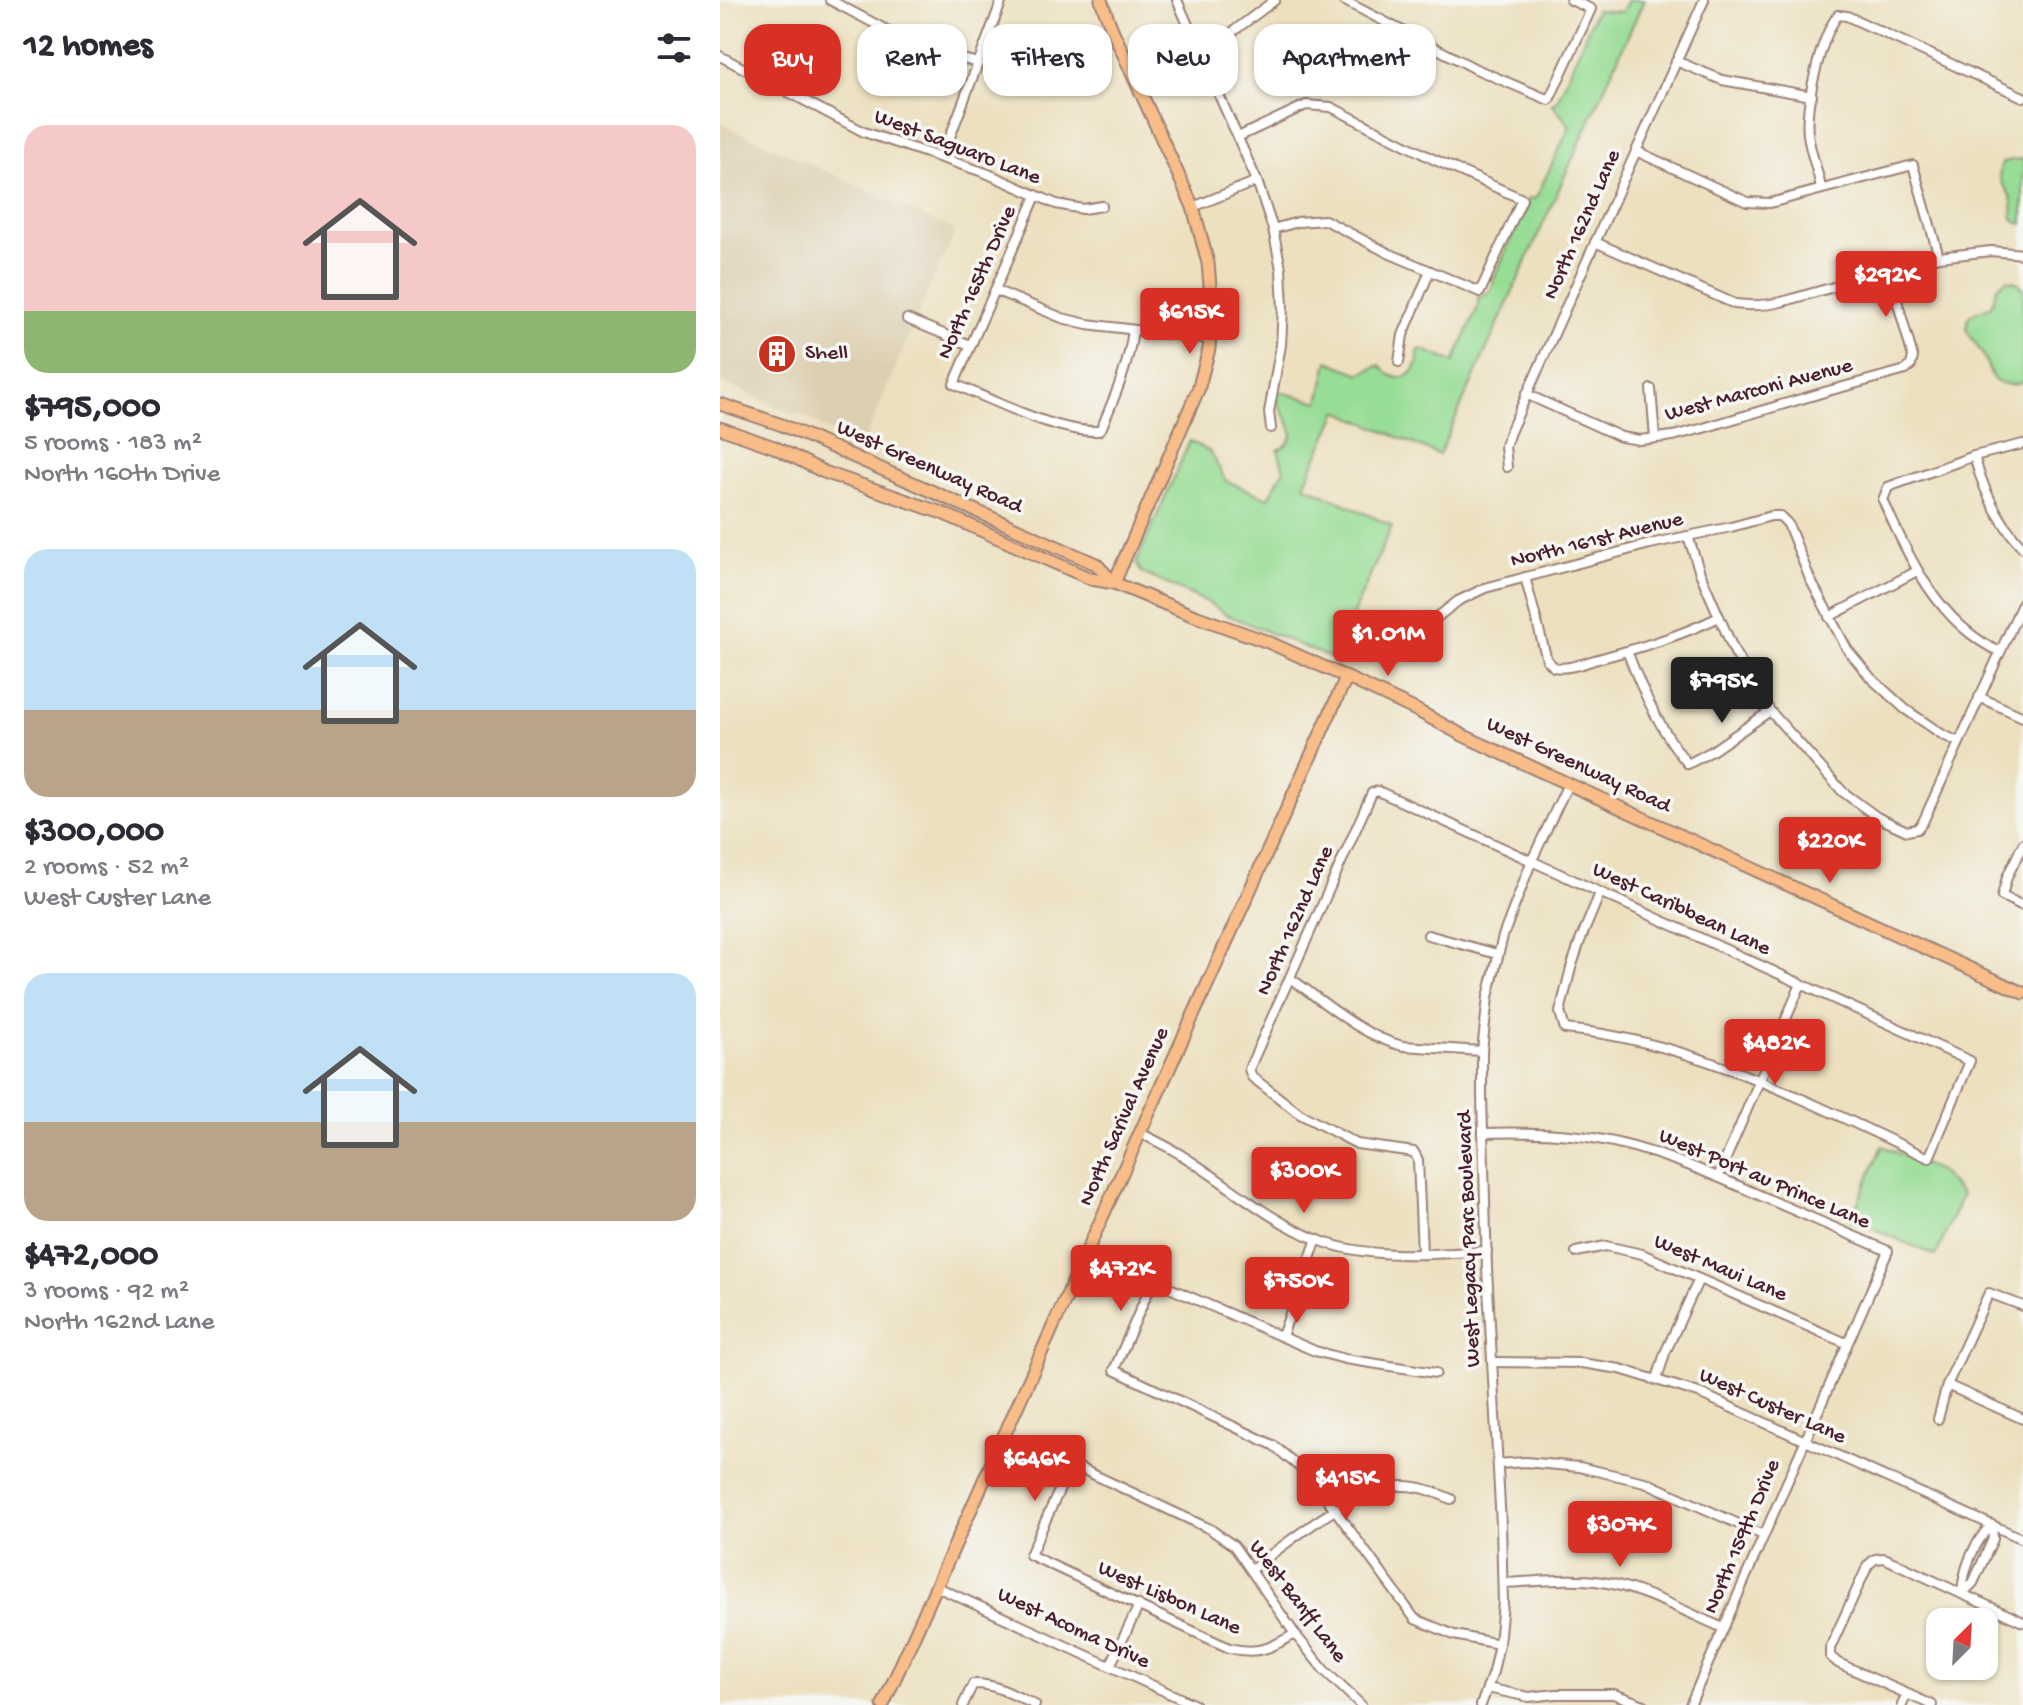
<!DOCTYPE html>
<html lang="en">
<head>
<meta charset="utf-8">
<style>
	body { margin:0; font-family:"Gochi Hand",sans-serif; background:#f2f2f3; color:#2b2b33; height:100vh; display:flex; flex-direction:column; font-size:30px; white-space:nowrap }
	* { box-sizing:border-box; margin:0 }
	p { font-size:26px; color:#7c7c81 }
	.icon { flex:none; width:44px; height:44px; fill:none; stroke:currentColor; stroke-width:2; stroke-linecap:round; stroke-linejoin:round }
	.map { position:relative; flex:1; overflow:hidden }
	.sheet { display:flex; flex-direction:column; background:#fff; width:720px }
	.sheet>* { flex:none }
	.guide { position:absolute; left:24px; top:24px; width:760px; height:72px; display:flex; gap:16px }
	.needle { width:52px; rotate:24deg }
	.buttons { position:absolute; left:1206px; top:1608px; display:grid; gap:16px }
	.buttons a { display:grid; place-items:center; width:72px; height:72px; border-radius:16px; background:#fff; box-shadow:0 2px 6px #0004; font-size:40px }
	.price { position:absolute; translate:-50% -68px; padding:0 18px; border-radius:8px; background:#d93025; color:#fff; font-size:26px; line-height:52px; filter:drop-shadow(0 2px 4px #0008) }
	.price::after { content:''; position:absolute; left:50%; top:48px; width:24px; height:18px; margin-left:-12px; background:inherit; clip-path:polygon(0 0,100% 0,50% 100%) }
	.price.current { background:#222; color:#fff }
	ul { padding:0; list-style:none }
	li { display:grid; align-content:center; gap:16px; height:424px; padding:0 24px }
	li span { display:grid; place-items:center; height:248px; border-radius:24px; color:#555 }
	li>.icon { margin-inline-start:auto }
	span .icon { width:144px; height:144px; fill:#fffc; stroke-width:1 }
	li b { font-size:34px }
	h2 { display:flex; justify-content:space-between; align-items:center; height:96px; padding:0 24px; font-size:34px }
	.chip { padding:0 28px; border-radius:24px; background:#fff; box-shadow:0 2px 6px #0004; font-size:28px; line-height:72px }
	.chip.current { background:#d93025; color:#fff }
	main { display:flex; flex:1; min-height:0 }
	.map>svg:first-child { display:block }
</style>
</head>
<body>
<main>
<section class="sheet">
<h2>12 homes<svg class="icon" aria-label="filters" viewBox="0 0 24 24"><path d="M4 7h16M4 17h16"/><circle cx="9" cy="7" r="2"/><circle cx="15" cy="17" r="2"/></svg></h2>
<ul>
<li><span style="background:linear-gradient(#f6c9c9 75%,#8fb573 0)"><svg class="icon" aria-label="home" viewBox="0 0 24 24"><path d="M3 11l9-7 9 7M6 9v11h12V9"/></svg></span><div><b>$795,000</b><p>5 rooms · 183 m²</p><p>North 160th Drive</p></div></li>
<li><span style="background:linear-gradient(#bfe0f5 65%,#b9a48a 0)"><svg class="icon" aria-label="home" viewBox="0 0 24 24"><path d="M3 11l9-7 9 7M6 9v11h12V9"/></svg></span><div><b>$300,000</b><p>2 rooms · 52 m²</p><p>West Custer Lane</p></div></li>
<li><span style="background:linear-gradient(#bfe0f5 60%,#b9a48a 0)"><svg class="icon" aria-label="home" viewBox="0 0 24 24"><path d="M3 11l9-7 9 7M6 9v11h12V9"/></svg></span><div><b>$472,000</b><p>3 rooms · 92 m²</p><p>North 162nd Lane</p></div></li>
</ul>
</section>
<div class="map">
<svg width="1303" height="1705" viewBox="0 0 1303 1705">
	<rect width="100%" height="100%" fill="#f6f6f2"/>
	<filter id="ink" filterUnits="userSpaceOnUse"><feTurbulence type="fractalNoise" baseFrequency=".0125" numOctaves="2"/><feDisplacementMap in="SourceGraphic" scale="16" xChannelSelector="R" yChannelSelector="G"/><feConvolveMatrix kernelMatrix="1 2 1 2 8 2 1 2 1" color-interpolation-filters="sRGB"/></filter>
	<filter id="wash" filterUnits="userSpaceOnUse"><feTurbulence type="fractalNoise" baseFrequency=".006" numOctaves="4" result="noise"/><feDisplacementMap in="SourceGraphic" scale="32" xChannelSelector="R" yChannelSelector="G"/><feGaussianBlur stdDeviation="1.8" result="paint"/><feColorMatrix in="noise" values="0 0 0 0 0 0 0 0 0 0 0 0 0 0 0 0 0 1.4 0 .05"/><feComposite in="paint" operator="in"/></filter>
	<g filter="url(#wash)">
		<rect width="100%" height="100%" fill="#ece0bf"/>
		<path fill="#ddcfb1" d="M 0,123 L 236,231 L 211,284 L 143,444 L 104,428 L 84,415 L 72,414 L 0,381 Z"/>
		<g fill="#98dd95" stroke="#717e60" stroke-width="2">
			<path d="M 908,0 L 924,0 L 719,455 L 618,411 L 584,485 L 672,526 L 613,659 L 505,614 L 487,602 L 422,573 L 416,563 L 470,441 L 490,452 L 506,481 L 548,498 L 564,470 L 558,450 C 592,433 553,413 557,391 L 599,402 L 608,361 L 640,374 L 660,365 C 676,388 701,378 698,351 L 701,349 L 734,362 L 758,307 L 758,297 L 764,296 L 771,290 L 776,274 L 798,223 L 807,209 L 807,200 L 816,198 L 850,126 L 832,104 L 838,99 L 876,10 L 902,12 Z"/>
			<path d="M 1303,159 L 1303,224 L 1302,224 C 1286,218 1295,214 1292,202 C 1289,185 1274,184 1282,163 L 1291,160 Z"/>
			<path d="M 1286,280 L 1297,282 L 1303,288 L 1303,380 L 1301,383 L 1291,385 L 1279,383 L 1273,379 L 1264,357 L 1247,331 L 1248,318 L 1251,314 L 1270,307 L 1273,302 L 1277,287 Z"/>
			<path d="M 1162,1146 L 1219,1171 L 1242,1195 L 1216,1256 L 1131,1219 Z"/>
		</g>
	</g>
	<g filter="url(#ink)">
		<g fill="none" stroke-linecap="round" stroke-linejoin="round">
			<defs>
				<g id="minor">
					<path d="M 110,0 L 178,36 L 213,51 L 258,63"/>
					<path d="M 457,0 L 537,181 L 553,229 L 561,269 L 563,308 L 561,345 L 549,412 L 551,428"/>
					<path d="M 623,0 L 756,69 L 829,100 L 871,9 L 851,0"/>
					<path d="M 478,51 L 503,39 L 555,0"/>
					<path d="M 0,56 L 144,132 L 266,173 L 336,204 L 363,209 L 382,206"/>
					<path d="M 956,61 L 1002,80 L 1092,96"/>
					<path d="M 518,137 L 586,105 L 611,107 L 711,158 L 802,199 L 760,292 L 668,253 L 605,220 L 578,222 L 553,229"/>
					<path d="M 916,151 L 1027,202 L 1050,203 L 1193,165 L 1219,257"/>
					<path d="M 222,158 L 282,0"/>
					<path d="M 1101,188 C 1098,170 1090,153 1088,134 C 1085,106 1100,38 1118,15 L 1127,16 L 1303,97"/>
					<path d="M 316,196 L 234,384 C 273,400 337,433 378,431 L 382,427 C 396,393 408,368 413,330"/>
					<path d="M 473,207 L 537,181"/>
					<path d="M 875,242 L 1015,304 C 1032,306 1045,306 1061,302 L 1219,257 L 1271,251 L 1303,254"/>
					<path d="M 275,290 L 342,318 L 367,324 L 490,339"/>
					<path d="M 187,319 L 250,345"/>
					<path d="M 679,362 L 683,335 L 710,271"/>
					<path d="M 931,389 L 935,438"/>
					<path d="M 806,394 L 901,437 L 920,440 L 953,436 L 980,429 L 1108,391 L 1186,370 L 1191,365 L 1193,357 L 1169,272"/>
					<path d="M 1254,456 C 1263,490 1279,522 1303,548"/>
					<path d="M 787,467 L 785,446 L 790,432 L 984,0"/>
					<path d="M 968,536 L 980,573 L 1015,653 L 1050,711 L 1123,792 L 1157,817 L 1187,831 L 1197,829 L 1203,822 L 1303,602"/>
					<path d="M 805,577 L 827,660 L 834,667"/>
					<path d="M 1109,617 L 1197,571"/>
					<path d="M 711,622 L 738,601 L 765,588 L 930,544 L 1011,527 L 1051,516 L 1060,516 L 1068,524 L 1090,579 L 1127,649 L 1151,678 L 1185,709 L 1223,735 L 1239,742"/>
					<path d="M 907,651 C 922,691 941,732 968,764 L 992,751 L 1050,711"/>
					<path d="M 1280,652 C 1219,624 1188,557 1163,500 L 1168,487 L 1254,456 L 1303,444"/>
					<path d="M 834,667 C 848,670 864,663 878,659 C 919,648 960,636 999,617"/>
					<path d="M 1259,697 L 1303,717"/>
					<path d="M 1303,844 L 1287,877 L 1282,896 L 1303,906"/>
					<path d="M 708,935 L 777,954"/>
					<path d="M 570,978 C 603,1001 643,1037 683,1046 L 762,1051"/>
					<path d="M 420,1133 C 434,1140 449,1147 463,1156 C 508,1184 548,1220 598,1240 C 650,1260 712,1254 767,1251"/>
					<path d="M 763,1133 C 800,1132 837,1132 873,1138 C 932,1148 985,1171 1039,1195 C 1082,1214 1125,1232 1168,1251 L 970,1705"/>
					<path d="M 998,1177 L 1081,984"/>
					<path d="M 856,1252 L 886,1246 L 922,1254 L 1126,1343"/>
					<path d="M 702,1253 L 698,1160 L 694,1152 L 637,1144 L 580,1114 L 532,1077 L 529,1069 L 652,793 L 658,791 L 1250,1061 L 1209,1158 C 1092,1104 975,1041 845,1029 L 840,1012 L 851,968 L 860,941 L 880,893"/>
					<path d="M 562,1336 L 597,1239"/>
					<path d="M 773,1362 L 861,1363 L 900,1369 L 979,1393 L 1303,1539"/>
					<path d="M 716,1373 L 625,1359 L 595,1351 L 438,1283 L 432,1286 L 427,1294 L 394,1370 L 553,1445 L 591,1477 L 695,1619 L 734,1635 L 779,1644"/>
					<path d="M 937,1379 L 945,1353 L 979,1279"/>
					<path d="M 1227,1385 L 1303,1419"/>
					<path d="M 1218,1419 L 1227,1385 L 1269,1293 L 1303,1306"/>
					<path d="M 778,1464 L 805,1462 L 859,1467 L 925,1482 L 1043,1535"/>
					<path d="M 531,1569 C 570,1542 635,1485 683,1486 C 701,1486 715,1492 731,1499"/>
					<path d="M 783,1583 C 815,1582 850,1577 882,1582 C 919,1587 968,1613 1003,1628"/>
					<path d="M 217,1587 L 475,1705"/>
					<path d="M 1242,1594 L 1253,1583 L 1273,1539 L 1272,1525"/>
					<path d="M 1242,1594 C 1243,1570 1254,1541 1272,1525"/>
					<path d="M 575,1634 C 551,1648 538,1655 509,1648 L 310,1555 L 351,1464 L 490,1529 L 514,1546 L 575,1634 L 604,1670 L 641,1705"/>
					<path d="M 390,1666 L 419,1605"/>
					<path d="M 767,1688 L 809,1697 L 836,1694 L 894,1694 L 924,1705"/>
					<path d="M 243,1705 L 253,1684 C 275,1683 295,1696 315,1705"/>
					<path d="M 761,1705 L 773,1672 L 779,1644 L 783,1603 L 781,1525 L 767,1269 L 762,1097 L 762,1051 L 768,997 L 783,936 L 812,860 L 848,784"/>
					<path d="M 1182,1705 L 1187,1694"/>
					<path d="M 1212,1705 L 1118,1663 L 1110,1656 L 1110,1648 L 1148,1565 L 1155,1559 L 1164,1558 L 1303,1622"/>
				</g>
				<g id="major">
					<path d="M 381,0 L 391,27 L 473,207 L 488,263 L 492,308 L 489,349 L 478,390 L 394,583"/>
					<path d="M 0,404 L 62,425 L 376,564 L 393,582"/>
					<path d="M 0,428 L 54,447 L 104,472 L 222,513 L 371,579 L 394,583 L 472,615 L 548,642 L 615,672 L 696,710 L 742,735 L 1303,993"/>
					<path d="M 163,1705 L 420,1133 L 626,678"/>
				</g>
			</defs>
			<use href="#minor" stroke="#9b8075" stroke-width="12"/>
			<use href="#major" stroke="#9b8075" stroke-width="15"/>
			<use href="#minor" stroke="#fff" stroke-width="8"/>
			<use href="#major" stroke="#f8bd89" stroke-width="11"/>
		</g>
	</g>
	<defs>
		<symbol id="building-disc" viewBox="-11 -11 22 22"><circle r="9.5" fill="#c8321e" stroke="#f6f6f2"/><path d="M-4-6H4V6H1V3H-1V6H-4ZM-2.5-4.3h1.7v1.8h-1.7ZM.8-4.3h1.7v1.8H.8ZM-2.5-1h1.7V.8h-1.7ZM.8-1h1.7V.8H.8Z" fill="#fff"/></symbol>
	</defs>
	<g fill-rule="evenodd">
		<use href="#building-disc" x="35" y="332" width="44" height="44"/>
	</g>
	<g text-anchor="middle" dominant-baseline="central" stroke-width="7" stroke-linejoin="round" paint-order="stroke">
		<g font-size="22" fill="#4a1f2b" stroke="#f6f6f2">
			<text transform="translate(237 148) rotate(21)">West Saguaro Lane</text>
			<text transform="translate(863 225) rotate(-66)">North 162nd Lane</text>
			<text transform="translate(258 283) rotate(-66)">North 165th Drive</text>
			<text transform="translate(1039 391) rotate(-15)">West Marconi Avenue</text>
			<text transform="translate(209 468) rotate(24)">West Greenway Road</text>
			<text transform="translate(877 541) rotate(-14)">North 161st Avenue</text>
			<text transform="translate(858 766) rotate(25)">West Greenway Road</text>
			<text transform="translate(961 910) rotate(25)">West Caribbean Lane</text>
			<text transform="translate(576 921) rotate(-66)">North 162nd Lane</text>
			<text transform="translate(405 1117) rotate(-66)">North Sarival Avenue</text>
			<text transform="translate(1044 1180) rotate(23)">West Port au Prince Lane</text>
			<text transform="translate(750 1239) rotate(-92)">West Legacy Parc Boulevard</text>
			<text transform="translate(1000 1269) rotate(23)">West Maui Lane</text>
			<text transform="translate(1052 1407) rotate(24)">West Custer Lane</text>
			<text transform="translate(1023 1537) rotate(-67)">North 159th Drive</text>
			<text transform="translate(449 1599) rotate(24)">West Lisbon Lane</text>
			<text transform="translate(577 1602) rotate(53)">West Banff Lane</text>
			<text transform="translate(353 1629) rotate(25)">West Acoma Drive</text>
		</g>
		<g font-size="22" fill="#4a1f2b" stroke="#f6f6f2" text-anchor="start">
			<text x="85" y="354">Shell</text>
		</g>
	</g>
</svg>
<div class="buttons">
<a><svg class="needle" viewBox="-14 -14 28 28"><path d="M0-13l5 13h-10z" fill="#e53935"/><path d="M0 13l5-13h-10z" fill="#7c7c81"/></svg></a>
</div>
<b class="price" style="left:1166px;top:319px">$292K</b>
<b class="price" style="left:470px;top:356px">$615K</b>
<b class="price" style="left:668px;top:678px">$1.01M</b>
<b class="price current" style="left:1002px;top:725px">$795K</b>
<b class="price" style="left:1110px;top:885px">$220K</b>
<b class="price" style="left:1055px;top:1087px">$482K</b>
<b class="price" style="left:584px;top:1215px">$300K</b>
<b class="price" style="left:401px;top:1313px">$472K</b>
<b class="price" style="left:577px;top:1325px">$750K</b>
<b class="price" style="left:315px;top:1503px">$646K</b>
<b class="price" style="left:626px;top:1522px">$415K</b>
<b class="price" style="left:900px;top:1569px">$307K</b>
<div class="guide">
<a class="chip current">Buy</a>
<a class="chip">Rent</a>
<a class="chip">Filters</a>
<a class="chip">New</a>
<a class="chip">Apartment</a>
</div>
</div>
</main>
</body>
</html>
